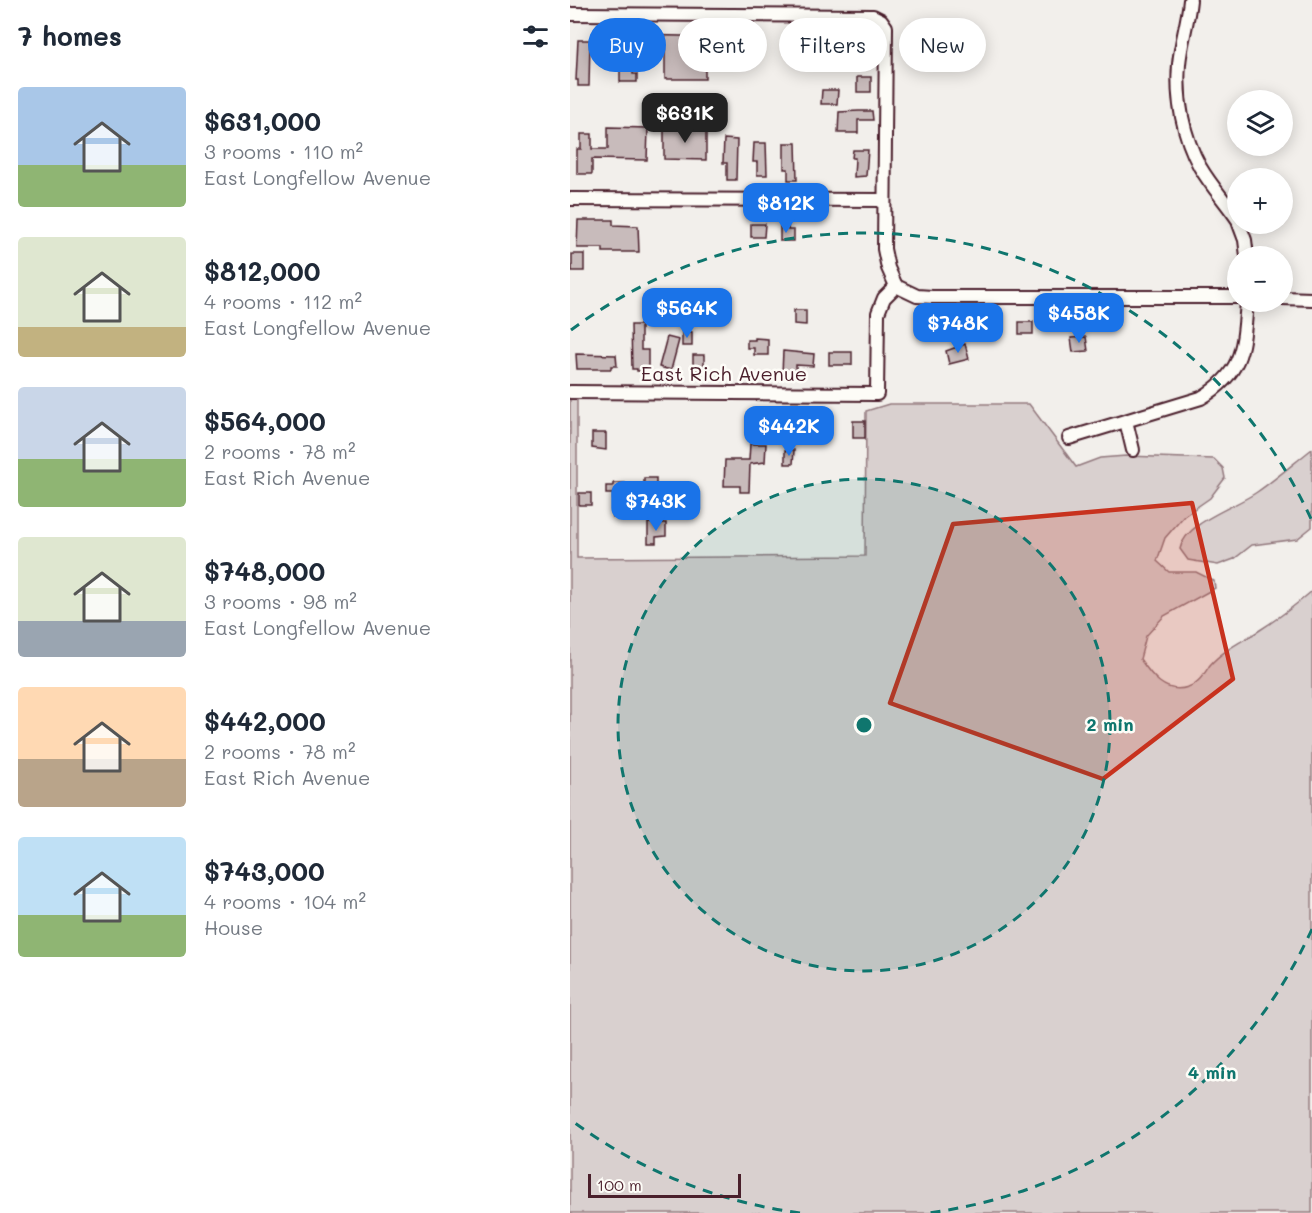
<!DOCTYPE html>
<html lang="en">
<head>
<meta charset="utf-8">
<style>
	body { margin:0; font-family:Mali,sans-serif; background:#f6f6f7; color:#1f2937; height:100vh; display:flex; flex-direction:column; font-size:22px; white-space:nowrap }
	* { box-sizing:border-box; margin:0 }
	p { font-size:20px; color:#747a83 }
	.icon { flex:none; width:33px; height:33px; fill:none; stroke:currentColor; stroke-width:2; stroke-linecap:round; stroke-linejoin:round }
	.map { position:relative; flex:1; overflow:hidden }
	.panel { display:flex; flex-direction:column; background:#fff; width:570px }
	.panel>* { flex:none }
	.top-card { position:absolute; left:18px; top:18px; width:570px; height:54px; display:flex; gap:12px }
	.tools { position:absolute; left:657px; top:90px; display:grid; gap:12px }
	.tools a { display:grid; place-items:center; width:66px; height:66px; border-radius:50%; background:#fff; box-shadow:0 3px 15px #0003; font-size:30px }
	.scale { position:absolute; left:18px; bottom:15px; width:153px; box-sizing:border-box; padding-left:6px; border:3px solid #4a1f2b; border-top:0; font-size:16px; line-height:21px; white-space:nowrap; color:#4a1f2b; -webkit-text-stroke:4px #fdfcf7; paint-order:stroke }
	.price { position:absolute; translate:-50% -51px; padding:0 14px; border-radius:12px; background:#1a73e8; color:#fff; font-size:20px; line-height:39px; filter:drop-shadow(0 2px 3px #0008) }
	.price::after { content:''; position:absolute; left:50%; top:36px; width:18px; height:14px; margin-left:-9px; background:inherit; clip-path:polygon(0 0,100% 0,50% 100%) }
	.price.current { background:#222; color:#fff }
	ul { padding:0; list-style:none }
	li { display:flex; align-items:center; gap:18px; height:150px; padding:0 18px }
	li span { display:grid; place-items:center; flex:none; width:168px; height:120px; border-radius:6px; color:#555 }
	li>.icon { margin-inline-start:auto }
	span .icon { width:72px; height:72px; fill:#fffc; stroke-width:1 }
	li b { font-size:26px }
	h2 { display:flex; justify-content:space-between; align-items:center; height:72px; padding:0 18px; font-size:26px }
	.chip { padding:0 21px; border-radius:27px; background:#fff; box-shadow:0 3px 15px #0003; font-size:21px; line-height:54px }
	.chip.current { background:#1a73e8; color:#fff }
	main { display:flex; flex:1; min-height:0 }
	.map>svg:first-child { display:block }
</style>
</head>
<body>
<main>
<section class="panel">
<h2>7 homes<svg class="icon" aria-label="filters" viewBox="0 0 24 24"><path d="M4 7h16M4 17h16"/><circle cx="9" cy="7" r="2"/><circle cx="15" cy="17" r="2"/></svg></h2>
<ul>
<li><span style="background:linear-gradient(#a9c7e8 65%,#8fb573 0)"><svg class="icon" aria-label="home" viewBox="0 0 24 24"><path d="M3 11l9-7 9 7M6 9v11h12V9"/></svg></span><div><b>$631,000</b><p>3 rooms · 110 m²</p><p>East Longfellow Avenue</p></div></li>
<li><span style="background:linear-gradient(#dfe7d0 75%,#c2b280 0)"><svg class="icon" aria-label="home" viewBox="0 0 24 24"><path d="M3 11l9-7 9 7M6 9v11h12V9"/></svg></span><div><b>$812,000</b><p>4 rooms · 112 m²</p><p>East Longfellow Avenue</p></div></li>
<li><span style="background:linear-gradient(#c9d6e8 60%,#8fb573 0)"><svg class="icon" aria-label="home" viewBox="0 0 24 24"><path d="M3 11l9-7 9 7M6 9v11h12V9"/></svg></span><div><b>$564,000</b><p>2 rooms · 78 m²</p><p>East Rich Avenue</p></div></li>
<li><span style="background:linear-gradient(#dfe7d0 70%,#9aa5b1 0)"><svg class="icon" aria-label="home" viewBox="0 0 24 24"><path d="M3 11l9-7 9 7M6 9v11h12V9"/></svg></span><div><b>$748,000</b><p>3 rooms · 98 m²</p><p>East Longfellow Avenue</p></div></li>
<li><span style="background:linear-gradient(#ffd9b3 60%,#b9a48a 0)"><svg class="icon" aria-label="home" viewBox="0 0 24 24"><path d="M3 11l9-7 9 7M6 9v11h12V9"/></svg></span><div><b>$442,000</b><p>2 rooms · 78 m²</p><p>East Rich Avenue</p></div></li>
<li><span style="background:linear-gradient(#bfe0f5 65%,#8fb573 0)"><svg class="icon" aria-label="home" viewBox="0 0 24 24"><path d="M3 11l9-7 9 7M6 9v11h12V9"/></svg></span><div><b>$743,000</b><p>4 rooms · 104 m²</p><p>House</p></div></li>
</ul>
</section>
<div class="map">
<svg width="742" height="1213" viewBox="0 0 742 1213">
	<rect width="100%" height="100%" fill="#f2efeb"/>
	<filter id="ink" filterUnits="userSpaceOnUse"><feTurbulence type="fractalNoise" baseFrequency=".0167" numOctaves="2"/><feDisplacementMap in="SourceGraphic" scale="12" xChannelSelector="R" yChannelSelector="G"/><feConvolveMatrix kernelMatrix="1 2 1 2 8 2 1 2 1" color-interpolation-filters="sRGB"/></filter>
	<g filter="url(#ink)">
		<g fill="#d9d0cf" stroke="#92787d" stroke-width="1.5">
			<path d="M 0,399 L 7,399 L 7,558 L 295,556 L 296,411 L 319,404 L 459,404 L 506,467 L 530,458 L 556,456 L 644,459 L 653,468 L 655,478 L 640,498 L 614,516 L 595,538 L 587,561 L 599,572 L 626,572 L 644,581 L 645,588 L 594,616 L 576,636 L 570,659 C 581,675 595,695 618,687 C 629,683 634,674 640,665 C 653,650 673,641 690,630 C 707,619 726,605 742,591 L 742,1213 L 0,1213 Z"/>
			<path d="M 742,449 L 742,527 L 727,539 L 682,545 L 664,559 L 648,565 L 618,560 L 610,549 C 615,522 666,507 687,492 C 706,479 724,463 742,449 Z"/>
		</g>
		<g fill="#c8bbbb" stroke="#4a1f2b" stroke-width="1.5">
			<path d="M 244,33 L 255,33 L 255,55 L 242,55 Z"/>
			<path d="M 63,35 L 158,37 L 158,45 L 172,45 L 171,62 L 135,61 L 135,79 L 95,79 L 95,44 L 75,44 L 74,54 L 63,54 Z"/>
			<path d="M 8,40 L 20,40 L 19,86 L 8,86 L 8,80 L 6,80 Z"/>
			<path d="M 277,41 L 291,41 L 291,66 L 273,66 L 273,55 L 278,55 Z"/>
			<path d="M 50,64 L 63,64 L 63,74 L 67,74 L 67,82 L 50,82 Z"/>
			<rect x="287" y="77" width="14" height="15"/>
			<path d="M 252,90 L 268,90 L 267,104 L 251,104 Z"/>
			<path d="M 289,111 L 302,111 L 303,120 L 288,120 L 288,133 L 268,133 L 269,112 Z"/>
			<path d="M 38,127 L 78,128 L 77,160 L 22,159 L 22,174 L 7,174 L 7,149 L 11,149 L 11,134 L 22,134 L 22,149 L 38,149 Z"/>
			<path d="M 94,127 L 136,128 L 136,160 L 94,159 Z"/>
			<path d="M 154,139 L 167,140 L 166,180 L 157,180 L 157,163 L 153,163 Z"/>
			<path d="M 184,143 L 196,143 L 197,175 L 187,175 L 187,162 L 183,162 Z"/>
			<path d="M 214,143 L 226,143 L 227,180 L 218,180 L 218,169 L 214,169 Z"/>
			<path d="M 283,150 L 298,150 L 296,176 L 284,177 L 285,158 L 282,158 Z"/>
			<path d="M 8,220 L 43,220 L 43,225 L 68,226 L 69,252 L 33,252 L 33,248 L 7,248 Z"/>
			<path d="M 181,224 L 195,224 L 194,237 L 181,237 Z"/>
			<path d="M 210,226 L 218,226 L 218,230 L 224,230 L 224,241 L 210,241 Z"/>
			<rect x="2" y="254" width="12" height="17"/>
			<path d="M 86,293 L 97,294 L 97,304 L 85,303 Z"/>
			<path d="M 224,310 L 236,310 L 236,325 L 224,324 Z"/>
			<rect x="449" y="322" width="14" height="12"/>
			<path d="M 61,325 L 71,325 L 71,350 L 78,350 L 78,371 L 67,371 L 67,369 L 62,369 Z"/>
			<path d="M 112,331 L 122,332 L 122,346 L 112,346 Z"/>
			<path d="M 97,337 L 109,340 L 101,370 L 89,367 Z"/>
			<path d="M 516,337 L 518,351 L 503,352 L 501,338 Z"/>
			<path d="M 185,338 L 198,339 L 198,355 L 184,355 L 184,348 L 177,348 L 177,340 L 185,340 Z"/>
			<path d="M 395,344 L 399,359 L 379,364 L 376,351 Z"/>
			<path d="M 213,351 L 244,354 L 243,366 L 226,365 L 226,374 L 212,374 Z"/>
			<rect x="259" y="352" width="23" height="13"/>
			<path d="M 6,354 L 46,355 L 47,366 L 41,366 L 41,369 L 7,369 Z"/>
			<rect x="123" y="355" width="11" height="15"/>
			<rect x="283" y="421" width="12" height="17"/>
			<path d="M 22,433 L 36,433 L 36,450 L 22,448 Z"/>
			<path d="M 180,444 L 196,444 L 195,462 L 180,464 L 179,492 L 170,492 L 170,486 L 154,486 L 155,460 L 179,460 Z"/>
			<path d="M 215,450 L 224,450 L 223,464 L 215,464 Z"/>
			<path d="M 74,478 L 86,478 L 86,500 L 74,499 L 74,494 L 58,494 L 58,505 L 54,505 L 54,517 L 43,517 L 43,494 L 36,494 L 36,486 L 43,486 L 43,483 L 55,483 L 55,486 L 74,486 Z"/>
			<rect x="9" y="493" width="12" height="12"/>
			<path d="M 78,523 L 96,523 L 96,536 L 86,537 L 86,543 L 78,543 Z"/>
		</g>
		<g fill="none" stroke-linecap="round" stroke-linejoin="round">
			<defs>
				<g id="street">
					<path d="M 620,0 C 618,22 611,42 609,64 C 606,99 613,136 630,167 C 641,186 656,202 668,220"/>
					<path d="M 0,14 L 303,16 L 311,20 L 316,27 L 314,249 L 318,268 L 326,286"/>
					<path d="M 0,199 L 314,200"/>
					<path d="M 669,224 L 675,240 L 677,256"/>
					<path d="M 326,286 L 347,296 L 362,297 L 668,297"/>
					<path d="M 712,298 L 742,299"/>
					<path d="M 0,392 L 307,394 L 308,313 L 314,298 L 326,286"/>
					<path d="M 556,421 L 563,450"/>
					<path d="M 499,438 L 631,398 C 674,372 673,347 677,302"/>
				</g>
			</defs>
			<use href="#street" stroke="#4a1f2b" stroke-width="16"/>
			<use href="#street" stroke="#fdfcf7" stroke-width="12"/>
		</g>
	</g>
	<path fill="#c8321e" fill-opacity="0.2" stroke="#c8321e" stroke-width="4.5" stroke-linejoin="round" d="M 622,503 L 663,679 L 533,779 L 320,703 L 383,524 Z"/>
	<circle cx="294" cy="725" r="246" fill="#0f766e" fill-opacity=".12"/>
	<g fill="none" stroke="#0f766e" stroke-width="3" stroke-dasharray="10 8">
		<circle cx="294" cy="725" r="246"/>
		<path d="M742 929A492 492 0 0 1 358 1213M230 1213A492 492 0 0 1 1 1120M1 330A492 492 0 0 1 742 521"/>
	</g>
	<g text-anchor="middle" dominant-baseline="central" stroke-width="5" stroke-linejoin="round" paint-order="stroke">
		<g font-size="20" fill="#4a1f2b" stroke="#fdfcf7">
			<text x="154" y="373">East Rich Avenue</text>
		</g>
	</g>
	<circle cx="294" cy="725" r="9" fill="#0f766e" stroke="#fdfcf7" stroke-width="3"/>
	<g font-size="18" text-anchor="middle" font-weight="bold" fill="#0f766e" stroke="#fdfcf7" stroke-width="5" stroke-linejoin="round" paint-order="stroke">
		<text x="540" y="731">2 min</text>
		<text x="642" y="1079">4 min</text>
	</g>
</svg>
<div class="tools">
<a><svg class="icon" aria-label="layers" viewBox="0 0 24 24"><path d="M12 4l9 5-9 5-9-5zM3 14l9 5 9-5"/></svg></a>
<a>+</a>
<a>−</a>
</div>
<div class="scale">100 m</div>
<b class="price current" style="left:115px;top:144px">$631K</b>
<b class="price" style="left:216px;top:234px">$812K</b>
<b class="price" style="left:117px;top:339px">$564K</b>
<b class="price" style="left:509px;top:344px">$458K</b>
<b class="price" style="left:388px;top:354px">$748K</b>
<b class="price" style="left:219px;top:457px">$442K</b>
<b class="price" style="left:86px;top:532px">$743K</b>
<div class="top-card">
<a class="chip current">Buy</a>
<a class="chip">Rent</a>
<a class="chip">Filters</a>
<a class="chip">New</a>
</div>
</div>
</main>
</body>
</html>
